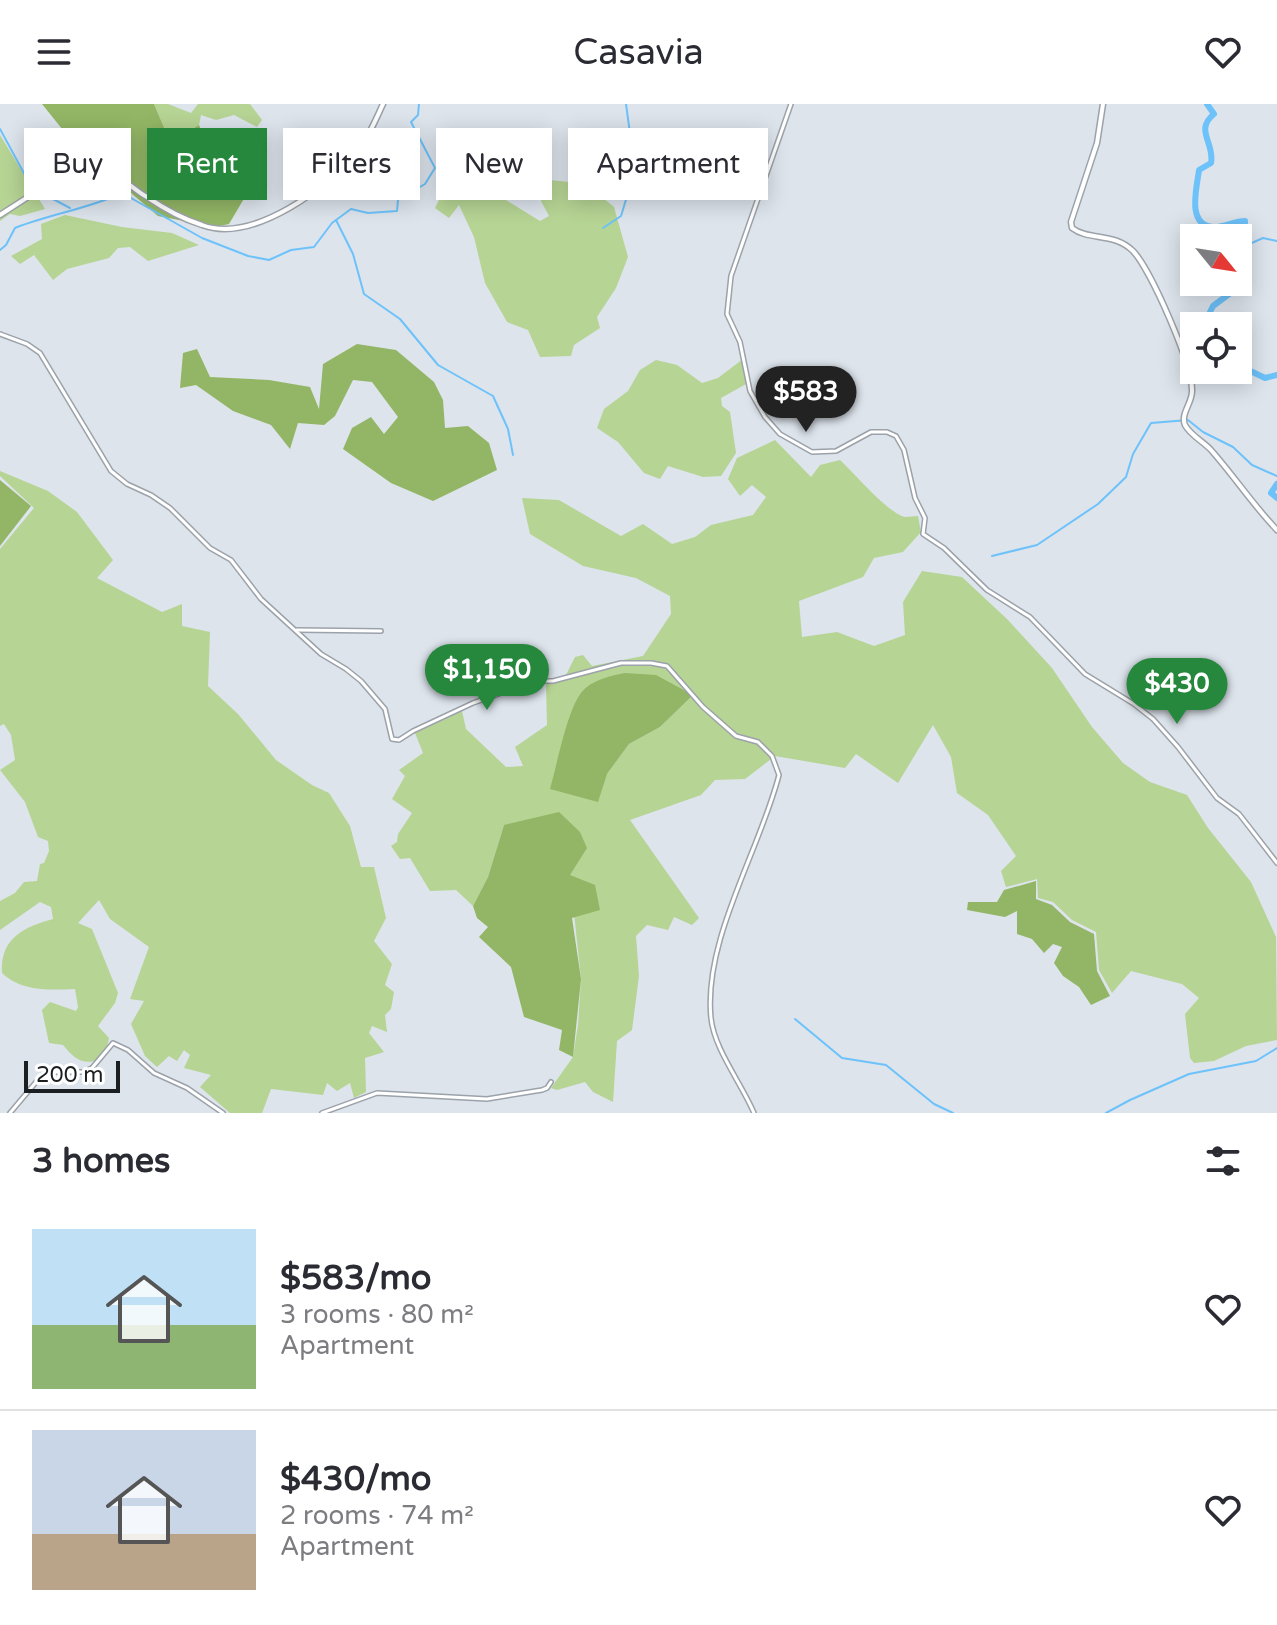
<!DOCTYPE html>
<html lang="en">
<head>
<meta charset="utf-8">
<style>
	body { margin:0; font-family:"Varela Round",sans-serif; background:#f2f2f3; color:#2b2b33; height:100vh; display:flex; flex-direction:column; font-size:30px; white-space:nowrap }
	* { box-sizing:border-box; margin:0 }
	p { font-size:26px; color:#7c7c81 }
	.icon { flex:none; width:44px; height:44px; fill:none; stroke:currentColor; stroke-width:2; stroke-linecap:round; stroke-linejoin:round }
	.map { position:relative; height:1009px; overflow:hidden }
	.side { display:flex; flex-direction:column; background:#fff; flex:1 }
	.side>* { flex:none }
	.banner { position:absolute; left:24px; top:24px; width:800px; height:72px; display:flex; gap:16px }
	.needle { width:52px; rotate:120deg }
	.controls { position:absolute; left:1180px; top:120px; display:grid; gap:16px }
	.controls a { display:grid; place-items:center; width:72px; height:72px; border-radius:0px; background:#fff; box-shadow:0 4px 20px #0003; font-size:40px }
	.scale { position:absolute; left:24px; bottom:20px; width:96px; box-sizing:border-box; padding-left:8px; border:4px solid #1c1f21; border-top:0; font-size:22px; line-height:28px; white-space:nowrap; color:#1c1f21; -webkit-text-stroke:6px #fff; paint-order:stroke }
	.price { position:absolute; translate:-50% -68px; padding:0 18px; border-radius:28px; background:#25883c; color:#fff; font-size:26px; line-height:52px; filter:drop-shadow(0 2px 4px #0008) }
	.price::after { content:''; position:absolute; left:50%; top:48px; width:24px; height:18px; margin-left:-12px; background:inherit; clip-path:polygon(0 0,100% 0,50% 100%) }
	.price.selected { background:#222; color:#fff }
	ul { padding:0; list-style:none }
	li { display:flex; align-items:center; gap:24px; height:200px; padding:0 32px }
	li+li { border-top:2px solid #e1e1e2 }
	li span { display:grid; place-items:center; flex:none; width:224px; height:160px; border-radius:0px; color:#555 }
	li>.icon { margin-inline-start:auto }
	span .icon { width:96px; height:96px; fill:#fffc; stroke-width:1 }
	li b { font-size:34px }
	h2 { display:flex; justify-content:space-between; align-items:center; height:96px; padding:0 32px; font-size:34px }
	.chip { padding:0 28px; border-radius:0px; background:#fff; box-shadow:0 4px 20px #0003; font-size:28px; line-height:72px }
	.chip.selected { background:#25883c; color:#fff }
	header { display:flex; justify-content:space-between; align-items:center; height:104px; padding:0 32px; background:#fff; font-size:36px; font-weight:600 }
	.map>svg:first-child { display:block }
</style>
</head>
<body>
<header><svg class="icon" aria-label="menu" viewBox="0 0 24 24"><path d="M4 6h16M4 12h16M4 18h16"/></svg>Casavia<svg class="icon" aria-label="heart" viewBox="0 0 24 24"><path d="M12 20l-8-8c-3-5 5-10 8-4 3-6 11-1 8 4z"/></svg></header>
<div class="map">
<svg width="1277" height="1009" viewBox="0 0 1277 1009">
	<rect width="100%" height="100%" fill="#dde4ec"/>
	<g fill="#b6d494" fill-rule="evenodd">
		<path d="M 154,0 L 168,0 L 191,9 L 198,0 L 250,0 L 262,16 L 257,23 L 234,11 L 216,16 L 201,11 L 199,21 L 181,32 L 165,26 Z"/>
		<path d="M 0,31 L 45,105 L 20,112 L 10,110 L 0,117 Z"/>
		<path d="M 458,65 L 474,68 L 496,90 L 540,117 L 549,112 L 541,97 L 543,83 L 550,76 L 569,78 L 597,89 L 614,103 L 628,153 L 616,184 L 597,213 L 600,224 L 574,241 L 571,252 L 540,253 L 528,226 L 507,218 L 485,179 L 474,133 L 459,101 L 449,114 L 435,104 L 451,71 Z"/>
		<path d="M 65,111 L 122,123 L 172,129 L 199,141 L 148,157 L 130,143 L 118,144 L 109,154 L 67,165 L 53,176 L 34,151 L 20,160 L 11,152 L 42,135 L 41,120 Z"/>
		<path d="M 743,255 L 748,279 L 721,294 L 722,302 L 730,308 L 736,349 L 721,372 L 703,373 L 668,362 L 660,375 L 644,369 L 618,338 L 597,324 L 604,305 L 628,287 L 640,266 L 656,256 L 677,261 L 702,279 L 718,274 Z"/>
		<path d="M 775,336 L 811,373 L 820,361 L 840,356 C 854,369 889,410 905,413 C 906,413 917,412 918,412 L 921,428 L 903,448 L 874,454 L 863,473 L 799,497 L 802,533 L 837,528 L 874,542 L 905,531 L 903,498 L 922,467 L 962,473 L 1008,516 L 1052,564 L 1092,623 L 1123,659 L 1150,678 L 1187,691 L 1208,724 L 1251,778 L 1276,833 L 1277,936 L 1246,942 L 1214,957 L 1194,959 L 1190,954 L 1185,910 L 1199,894 L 1182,880 L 1131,867 L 1112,889 L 1099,866 L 1096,828 L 1072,816 L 1053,798 L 1038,794 L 1037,775 L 1006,783 L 1001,767 L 1016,752 L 988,711 L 957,689 L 951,653 L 933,621 L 898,679 L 856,650 L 845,664 L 775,652 L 745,675 L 715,676 L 701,691 L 630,716 L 699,814 L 692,821 L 674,813 L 668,826 L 647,821 L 636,832 L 639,872 L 632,926 L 617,937 L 613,998 L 593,988 L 585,978 L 557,986 L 551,984 L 573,953 L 578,921 L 581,875 L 570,771 L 572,765 L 504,721 L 488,773 L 473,802 L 456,786 L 430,787 L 410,754 L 400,755 L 391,742 L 397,738 L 398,730 L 412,709 L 392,695 L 405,672 L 399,666 L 423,649 L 415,629 L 462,607 L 466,625 L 506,663 L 523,662 L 515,643 L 547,621 L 546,580 L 563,577 L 575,553 L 583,551 L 592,562 L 643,552 L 671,510 L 670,492 L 636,474 L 583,462 L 530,430 L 522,394 L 559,396 L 621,432 L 643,420 L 672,440 L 695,433 L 711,421 L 753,411 L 766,393 L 752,381 L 740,392 L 728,375 L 737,354 ZM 693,591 L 660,623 L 629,640 L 607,670 L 551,685 Z"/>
		<path d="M 0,367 L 48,387 L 77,408 L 113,456 L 97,474 L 162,508 L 182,500 L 182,522 L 210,528 L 208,582 L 238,610 L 276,656 L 312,681 L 329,689 L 350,722 L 361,763 L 374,763 L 386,814 L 374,837 L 392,860 L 385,881 L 394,888 L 391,905 L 385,911 L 387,928 L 372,922 L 369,929 L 384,948 L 365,954 L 366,988 L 354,994 L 350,979 L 337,987 L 327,979 L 323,991 L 271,985 L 262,1009 L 230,1009 L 200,983 L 211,971 L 184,964 L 190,951 L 184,946 L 177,957 L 169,952 L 157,963 L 145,952 L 131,920 L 144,897 L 130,895 L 149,843 L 110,815 L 99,796 L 78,819 L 92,825 L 118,889 L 115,899 L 98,922 L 109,934 L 107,943 L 97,957 C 80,960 74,954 63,941 L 49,939 L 42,906 L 50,898 L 76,907 L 78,903 L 75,885 C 50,886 22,888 2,869 C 0,834 24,823 53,815 L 51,803 L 40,798 L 0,826 L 0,797 L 15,789 L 24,778 L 37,777 L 40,760 L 44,759 L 49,747 L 48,737 L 38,733 L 25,698 L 0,666 L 15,656 L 11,631 L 4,620 L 0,622 L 0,445 L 34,404 L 0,372 Z"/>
	</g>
	<g fill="#92b665">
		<path d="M 42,0 L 154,0 L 165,26 L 181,32 L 199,21 L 211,51 L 252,81 L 229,120 L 215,123 L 158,112 L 75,41 Z"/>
		<path d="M 357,240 L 396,246 L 434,278 L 443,296 L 445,324 L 468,322 L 489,339 L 497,366 L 433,397 L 391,379 L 343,345 L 352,324 L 371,313 L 384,330 L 398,313 L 372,278 L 353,276 L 335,312 L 324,321 L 298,319 L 290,345 L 271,321 L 233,307 L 196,281 L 180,284 L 183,249 L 197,245 L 210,273 L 269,276 L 310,283 L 319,305 L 323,260 Z"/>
		<path d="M 0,376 L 31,402 L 0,442 Z"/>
		<path d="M 625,569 L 656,571 L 693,591 L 660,623 L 629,640 L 607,670 L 598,698 L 550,685 C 557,661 567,607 581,589 C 591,576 610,572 625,569 Z"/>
		<path d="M 559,708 L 580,728 L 587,744 L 570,771 L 595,781 L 600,806 L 572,814 L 581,875 L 573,953 L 559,946 L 562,926 L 524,913 L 511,863 L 479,833 L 488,823 L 477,814 L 473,802 L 488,773 L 504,721 Z"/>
		<path d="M 1036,777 L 1036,795 L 1052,801 L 1070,818 L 1094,830 L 1097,867 L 1110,892 L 1091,901 L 1079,883 L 1063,872 L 1054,859 L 1062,843 L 1053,840 L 1044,849 L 1032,835 L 1017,830 L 1017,807 L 1005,813 L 967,806 L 968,798 L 997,798 L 1004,786 Z"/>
	</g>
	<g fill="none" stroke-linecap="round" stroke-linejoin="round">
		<g stroke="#6dc2fa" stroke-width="2">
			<path d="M 0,25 L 32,84 L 70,104"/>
			<path d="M 336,116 L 353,150 L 364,190 L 400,215 L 438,261 L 493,292 L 508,325 L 513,351"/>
			<path d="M 603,124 L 621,112 L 635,66 L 626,0"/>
			<path d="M 1245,142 L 1263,134 L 1277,137"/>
			<path d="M 0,146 L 6,141 L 15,124 C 50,110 88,105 122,89 L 202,134 L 248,152 L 269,156 L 291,146 L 314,143 L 332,119 L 351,105 L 368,109 L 397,107 L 398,96 L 425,80 L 435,64 L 411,18 L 418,11 L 419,0"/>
			<path d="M 992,452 L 1037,441 L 1098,400 L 1126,373 L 1133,350 L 1151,319 L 1188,316 L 1203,328 L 1233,343 L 1252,361 L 1277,372"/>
			<path d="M 795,915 L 842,954 L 886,961 L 934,1000 L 953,1009"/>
			<path d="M 1106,1009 L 1130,996 L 1189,970 L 1256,957 L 1277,944"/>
		</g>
		<g stroke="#6dc2fa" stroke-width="6">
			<path d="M 1203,222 L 1213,202 L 1244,179 L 1245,117 C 1234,117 1223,124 1213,123 C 1186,121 1197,83 1199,66 L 1211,59 C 1215,39 1194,26 1214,10 L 1207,0"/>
			<path d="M 1238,261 L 1265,274 L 1277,271"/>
			<path d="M 1277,380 L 1271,389 L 1277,394"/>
		</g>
		<defs>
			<g id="minor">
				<path d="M 791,0 L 731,172 L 727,210 L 740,238 L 750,287 L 765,313 L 780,330 L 812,348 L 836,347 L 871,328 L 887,328 L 896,332 L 904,346 L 915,394 L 925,414 L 923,430 L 944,444 L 987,486 L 1030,513 L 1085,570 L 1134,600 L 1153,615 L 1178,643 L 1217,694 L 1239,710 L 1250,724 L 1277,759"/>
				<path d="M 0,230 L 27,240 L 40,249 L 111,367 L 127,380 L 151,391 L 170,404 L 210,444 L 231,456 L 261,495 L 321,550 L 346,565 L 361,577 L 385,605 L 392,635 L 399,636 L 413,627 L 473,599 L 535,577 L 553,577 L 621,559 L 651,559 L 667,562 L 703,603 L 736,632 L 758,638 L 772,652 L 779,671 C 760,746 703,836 711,914 C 714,945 742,980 754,1009"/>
				<path d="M 297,526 L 381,527"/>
				<path d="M 10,1009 L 42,971 L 54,968 L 83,968 L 92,964 L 113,939 L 128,946 L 154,969 L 187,984 L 223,1009"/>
				<path d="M 322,1009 L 377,989 L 487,995 L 542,986 L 547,984 L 551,978"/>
			</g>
			<g id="tertiary">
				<path d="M 1103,0 L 1097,39 L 1071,118 L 1072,124 C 1089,137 1114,128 1133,147 C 1151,166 1192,260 1192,286 C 1193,298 1180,310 1185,321 C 1190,331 1204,338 1211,346 C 1234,372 1253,401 1277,426"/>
				<path d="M 0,111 L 42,84 L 111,69 C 125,75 134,86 147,93 C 163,104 183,115 202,121 C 253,140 330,83 360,44 C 370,30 376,15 383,0"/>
			</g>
		</defs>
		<use href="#minor" stroke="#9ca2a9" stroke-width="6"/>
		<use href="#tertiary" stroke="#9ca2a9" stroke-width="7"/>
		<use href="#minor" stroke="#fff" stroke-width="3"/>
		<use href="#tertiary" stroke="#fff" stroke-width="4"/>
	</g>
</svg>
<div class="controls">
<a><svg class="needle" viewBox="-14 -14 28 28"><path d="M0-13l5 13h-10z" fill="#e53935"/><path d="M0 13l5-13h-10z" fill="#7c7c81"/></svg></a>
<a><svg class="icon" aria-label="locate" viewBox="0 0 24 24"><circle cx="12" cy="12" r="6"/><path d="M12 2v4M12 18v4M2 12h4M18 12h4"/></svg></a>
</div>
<div class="scale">200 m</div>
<b class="price selected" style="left:806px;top:330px">$583</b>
<b class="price" style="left:487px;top:608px">$1,150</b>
<b class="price" style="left:1177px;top:622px">$430</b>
<div class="banner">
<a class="chip">Buy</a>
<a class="chip selected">Rent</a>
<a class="chip">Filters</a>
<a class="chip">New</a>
<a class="chip">Apartment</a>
</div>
</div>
<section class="side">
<h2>3 homes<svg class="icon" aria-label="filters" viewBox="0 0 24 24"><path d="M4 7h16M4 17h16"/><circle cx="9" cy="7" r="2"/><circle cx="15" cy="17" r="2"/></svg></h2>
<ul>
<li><span style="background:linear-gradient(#bfe0f5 60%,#8fb573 0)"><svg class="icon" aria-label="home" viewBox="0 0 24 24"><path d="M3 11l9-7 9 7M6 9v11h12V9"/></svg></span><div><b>$583/mo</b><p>3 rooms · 80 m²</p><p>Apartment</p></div><svg class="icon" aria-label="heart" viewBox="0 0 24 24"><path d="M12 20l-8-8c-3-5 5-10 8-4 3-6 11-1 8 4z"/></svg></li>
<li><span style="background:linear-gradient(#c9d6e8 65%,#b9a48a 0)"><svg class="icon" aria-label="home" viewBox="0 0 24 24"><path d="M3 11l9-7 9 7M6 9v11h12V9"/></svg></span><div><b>$430/mo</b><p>2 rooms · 74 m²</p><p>Apartment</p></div><svg class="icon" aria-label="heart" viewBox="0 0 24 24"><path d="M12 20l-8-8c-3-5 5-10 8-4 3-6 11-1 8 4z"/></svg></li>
</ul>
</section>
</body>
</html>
